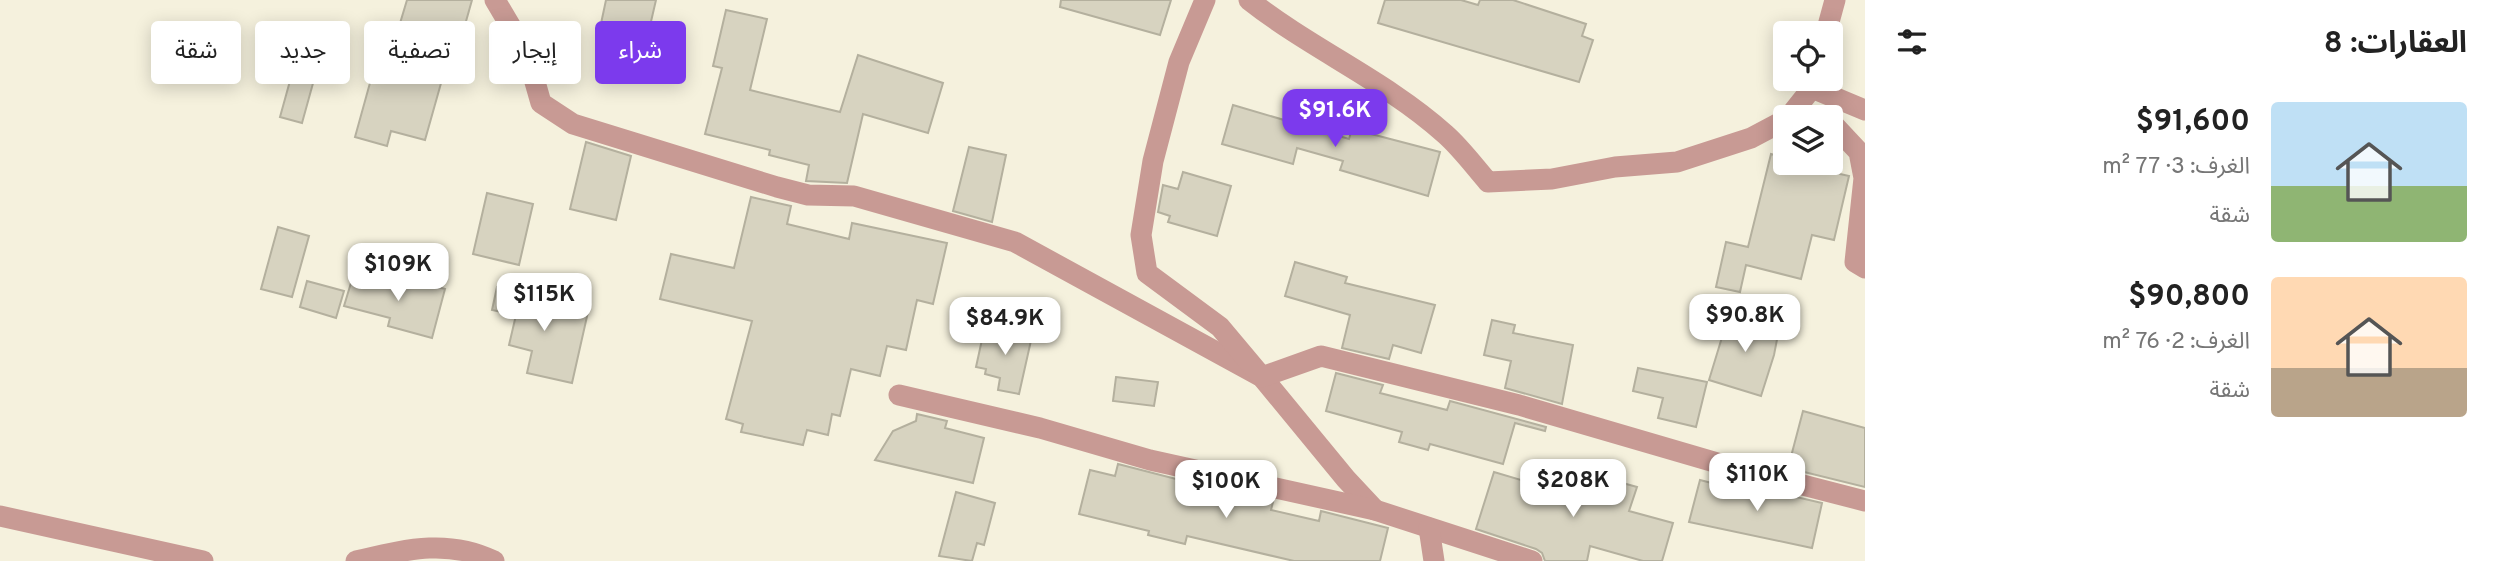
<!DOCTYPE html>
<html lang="ar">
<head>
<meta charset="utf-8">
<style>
	body { margin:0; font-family:Overpass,"Noto Sans Arabic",sans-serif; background:#f2f2f2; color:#222; direction:rtl; height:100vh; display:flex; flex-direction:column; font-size:26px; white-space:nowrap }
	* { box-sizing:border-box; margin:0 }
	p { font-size:23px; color:#767676 }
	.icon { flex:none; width:38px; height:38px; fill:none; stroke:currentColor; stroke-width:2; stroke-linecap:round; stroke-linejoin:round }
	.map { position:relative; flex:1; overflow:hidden; direction:ltr }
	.drawer { display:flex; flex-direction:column; background:#fff; width:630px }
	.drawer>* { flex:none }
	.banner { position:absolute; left:21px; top:21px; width:665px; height:63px; direction:rtl; display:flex; gap:14px }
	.fabs { position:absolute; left:1773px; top:21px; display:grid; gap:14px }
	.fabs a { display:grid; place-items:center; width:70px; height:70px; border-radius:7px; background:#fff; box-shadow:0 4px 18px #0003; font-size:35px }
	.price { position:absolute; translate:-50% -60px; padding:0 16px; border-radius:14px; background:#fff; color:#222; font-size:23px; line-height:46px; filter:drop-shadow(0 2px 4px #0008) }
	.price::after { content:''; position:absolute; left:50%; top:42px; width:21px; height:16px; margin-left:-10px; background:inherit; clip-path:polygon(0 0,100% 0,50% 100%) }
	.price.current { background:#7c3aed; color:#fff }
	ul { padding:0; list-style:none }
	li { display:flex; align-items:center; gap:21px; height:175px; padding:0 28px }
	li span { display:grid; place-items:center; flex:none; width:196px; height:140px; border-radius:7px; color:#555 }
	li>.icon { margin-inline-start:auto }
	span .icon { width:84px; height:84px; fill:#fffc; stroke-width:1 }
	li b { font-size:30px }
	h2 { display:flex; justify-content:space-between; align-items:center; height:84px; padding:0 28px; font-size:30px }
	.tag { padding:0 24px; border-radius:7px; background:#fff; box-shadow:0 4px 18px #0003; font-size:24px; line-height:63px }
	.tag.current { background:#7c3aed; color:#fff }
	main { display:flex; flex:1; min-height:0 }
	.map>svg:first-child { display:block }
</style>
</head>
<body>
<main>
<section class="drawer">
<h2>العقارات: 8<svg class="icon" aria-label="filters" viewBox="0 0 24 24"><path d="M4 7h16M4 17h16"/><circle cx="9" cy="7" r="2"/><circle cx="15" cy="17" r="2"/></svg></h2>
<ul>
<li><span style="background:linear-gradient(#bfe0f5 60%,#8fb573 0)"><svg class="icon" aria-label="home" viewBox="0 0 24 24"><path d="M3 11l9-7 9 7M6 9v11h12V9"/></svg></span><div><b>$91,600</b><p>الغرف: 3 · 77 m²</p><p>شقة</p></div></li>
<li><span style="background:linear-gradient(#ffd9b3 65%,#b9a48a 0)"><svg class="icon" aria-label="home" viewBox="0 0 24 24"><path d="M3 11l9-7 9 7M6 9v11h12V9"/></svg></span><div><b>$90,800</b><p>الغرف: 2 · 76 m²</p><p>شقة</p></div></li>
</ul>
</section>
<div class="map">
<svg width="1865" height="561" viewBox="0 0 1865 561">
	<rect width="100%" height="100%" fill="#f5f1dd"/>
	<g fill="#d7d3c0" stroke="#b4b09e" stroke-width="2">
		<path d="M 407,0 L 472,0 L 452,71 L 445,69 L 425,140 L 391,131 L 387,146 L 355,137 L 378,54 L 373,53 L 380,26 L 398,30 Z"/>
		<path d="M 606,0 L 656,0 L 646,43 L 599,33 Z"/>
		<path d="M 1061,0 L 1171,0 L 1160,35 L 1060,7 Z"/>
		<path d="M 1385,0 L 1461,0 L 1478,5 L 1480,0 L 1513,0 L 1586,24 L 1582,36 L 1593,40 L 1579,82 L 1378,23 Z"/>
		<path d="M 726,10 L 767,19 L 750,90 L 840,112 L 858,55 L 943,83 L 928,133 L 863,114 L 847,183 L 806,181 L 809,165 L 769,155 L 770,150 L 705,134 L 722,68 L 713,66 Z"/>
		<path d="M 298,52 L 320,58 L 302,123 L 280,117 Z"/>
		<path d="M 1233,105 L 1349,139 L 1352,129 L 1440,152 L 1428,196 L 1340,170 L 1343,161 L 1297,148 L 1293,164 L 1222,144 Z"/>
		<path d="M 586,142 L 631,156 L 616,220 L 570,209 Z"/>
		<path d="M 969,147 L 1006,155 L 992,222 L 953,211 Z"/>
		<path d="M 1771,154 L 1785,158 L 1785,163 L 1803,163 L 1805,166 L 1849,176 L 1834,240 L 1812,235 L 1801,279 L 1746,265 L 1740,292 L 1716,287 L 1726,242 L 1748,247 Z"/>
		<path d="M 1183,172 L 1231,186 L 1217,236 L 1168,222 L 1170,216 L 1158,212 L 1163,185 L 1178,189 Z"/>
		<path d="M 487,193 L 533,204 L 519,265 L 473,254 Z"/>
		<path d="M 751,197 L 791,206 L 787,224 L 849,239 L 852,223 L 947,243 L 933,304 L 917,300 L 906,350 L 887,346 L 880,376 L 851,369 L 840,416 L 832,414 L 828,435 L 807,430 L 803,445 L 741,432 L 743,424 L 726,419 L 752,321 L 660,299 L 671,254 L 734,268 Z"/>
		<path d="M 278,227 L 309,236 L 292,297 L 261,289 Z"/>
		<path d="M 1295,262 L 1347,277 L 1345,283 L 1435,305 L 1421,353 L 1393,345 L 1389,359 L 1342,348 L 1350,315 L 1285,296 Z"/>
		<path d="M 354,273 L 399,286 L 402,277 L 445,289 L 432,338 L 388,326 L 390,318 L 344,306 Z"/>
		<path d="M 307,281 L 344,291 L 336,318 L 300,307 Z"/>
		<path d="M 497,287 L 541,297 L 540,301 L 588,312 L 572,383 L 527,373 L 532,351 L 509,345 L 516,315 L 492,310 Z"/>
		<path d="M 1726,315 L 1780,324 L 1774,355 L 1761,396 L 1709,380 L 1723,334 Z"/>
		<path d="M 1492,320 L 1515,325 L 1513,333 L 1573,345 L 1562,404 L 1505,388 L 1511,361 L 1484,355 Z"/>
		<path d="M 985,326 L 1032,336 L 1019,394 L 998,390 L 1000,378 L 985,374 L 986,369 L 976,367 Z"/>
		<path d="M 1638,368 L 1707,382 L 1696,427 L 1658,418 L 1663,398 L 1633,391 Z"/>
		<path d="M 1336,373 L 1383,385 L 1380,393 L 1447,410 L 1450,401 L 1546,427 L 1545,431 L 1515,423 L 1503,464 L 1430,444 L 1428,450 L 1399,442 L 1402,432 L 1326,411 Z"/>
		<path d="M 1116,377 L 1158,382 L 1154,406 L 1113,401 Z"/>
		<path d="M 1803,411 L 1865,428 L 1865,487 L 1788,468 Z"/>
		<path d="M 917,414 L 947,421 L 945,428 L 984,438 L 973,483 L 875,460 L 893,431 L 916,421 Z"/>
		<path d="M 1118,464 L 1180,480 L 1177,492 L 1228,504 L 1230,492 L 1273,502 L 1271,510 L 1319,521 L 1321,511 L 1388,528 L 1380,561 L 1294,561 L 1187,536 L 1185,544 L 1148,535 L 1149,531 L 1079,514 L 1090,470 L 1115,476 Z"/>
		<path d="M 1572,469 L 1637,487 L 1629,511 L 1673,523 L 1662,561 L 1643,561 L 1590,546 L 1587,561 L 1545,561 L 1542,553 L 1536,549 L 1476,529 L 1494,472 L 1565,493 Z"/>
		<path d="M 1700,480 L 1731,488 L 1732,482 L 1822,503 L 1812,548 L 1689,522 Z"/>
		<path d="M 956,492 L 995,503 L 984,545 L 977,543 L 972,561 L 939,556 Z"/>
	</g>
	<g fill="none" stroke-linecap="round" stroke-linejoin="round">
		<g stroke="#c89a94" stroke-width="21">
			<path d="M 495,0 L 527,54 L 541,103 L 573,124 L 777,187 L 808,195 L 854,196 L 1015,242 L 1262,377 L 1346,479 L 1375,510"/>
			<path d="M 1205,0 L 1179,62 L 1153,161 L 1141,235 L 1147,273 L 1220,327 L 1262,377 L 1321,356 L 1519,405 L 1721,464 L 1865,501"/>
			<path d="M 1249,0 C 1311,49 1386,81 1445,134 C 1461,148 1474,166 1488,182 L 1552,179 L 1615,167 L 1677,162 L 1751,138 L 1785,120"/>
			<path d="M 1826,33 L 1835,0"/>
			<path d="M 1814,79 L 1812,88 L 1865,110"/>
			<path d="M 1789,117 L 1812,88"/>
			<path d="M 1830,121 L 1859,152 L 1864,178 L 1855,262 L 1865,268"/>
			<path d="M 899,395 L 1040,428 L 1150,460 L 1375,510 L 1532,561"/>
			<path d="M 0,516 L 203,561"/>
			<path d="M 1429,528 L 1434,561"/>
			<path d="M 356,561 C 404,550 447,538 494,561"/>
		</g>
	</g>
</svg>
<div class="fabs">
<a><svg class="icon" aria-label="locate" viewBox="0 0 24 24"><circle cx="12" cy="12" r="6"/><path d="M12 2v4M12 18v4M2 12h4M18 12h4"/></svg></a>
<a><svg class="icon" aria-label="layers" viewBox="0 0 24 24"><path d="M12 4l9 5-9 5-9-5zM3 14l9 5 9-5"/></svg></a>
</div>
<b class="price current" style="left:1335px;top:149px">$91.6K</b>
<b class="price" style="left:398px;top:303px">$109K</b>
<b class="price" style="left:544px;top:333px">$115K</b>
<b class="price" style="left:1745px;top:354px">$90.8K</b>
<b class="price" style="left:1005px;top:357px">$84.9K</b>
<b class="price" style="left:1757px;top:513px">$110K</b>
<b class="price" style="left:1573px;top:519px">$208K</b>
<b class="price" style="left:1226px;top:520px">$100K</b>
<div class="banner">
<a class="tag current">شراء</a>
<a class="tag">إيجار</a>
<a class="tag">تصفية</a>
<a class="tag">جديد</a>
<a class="tag">شقة</a>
</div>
</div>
</main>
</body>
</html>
